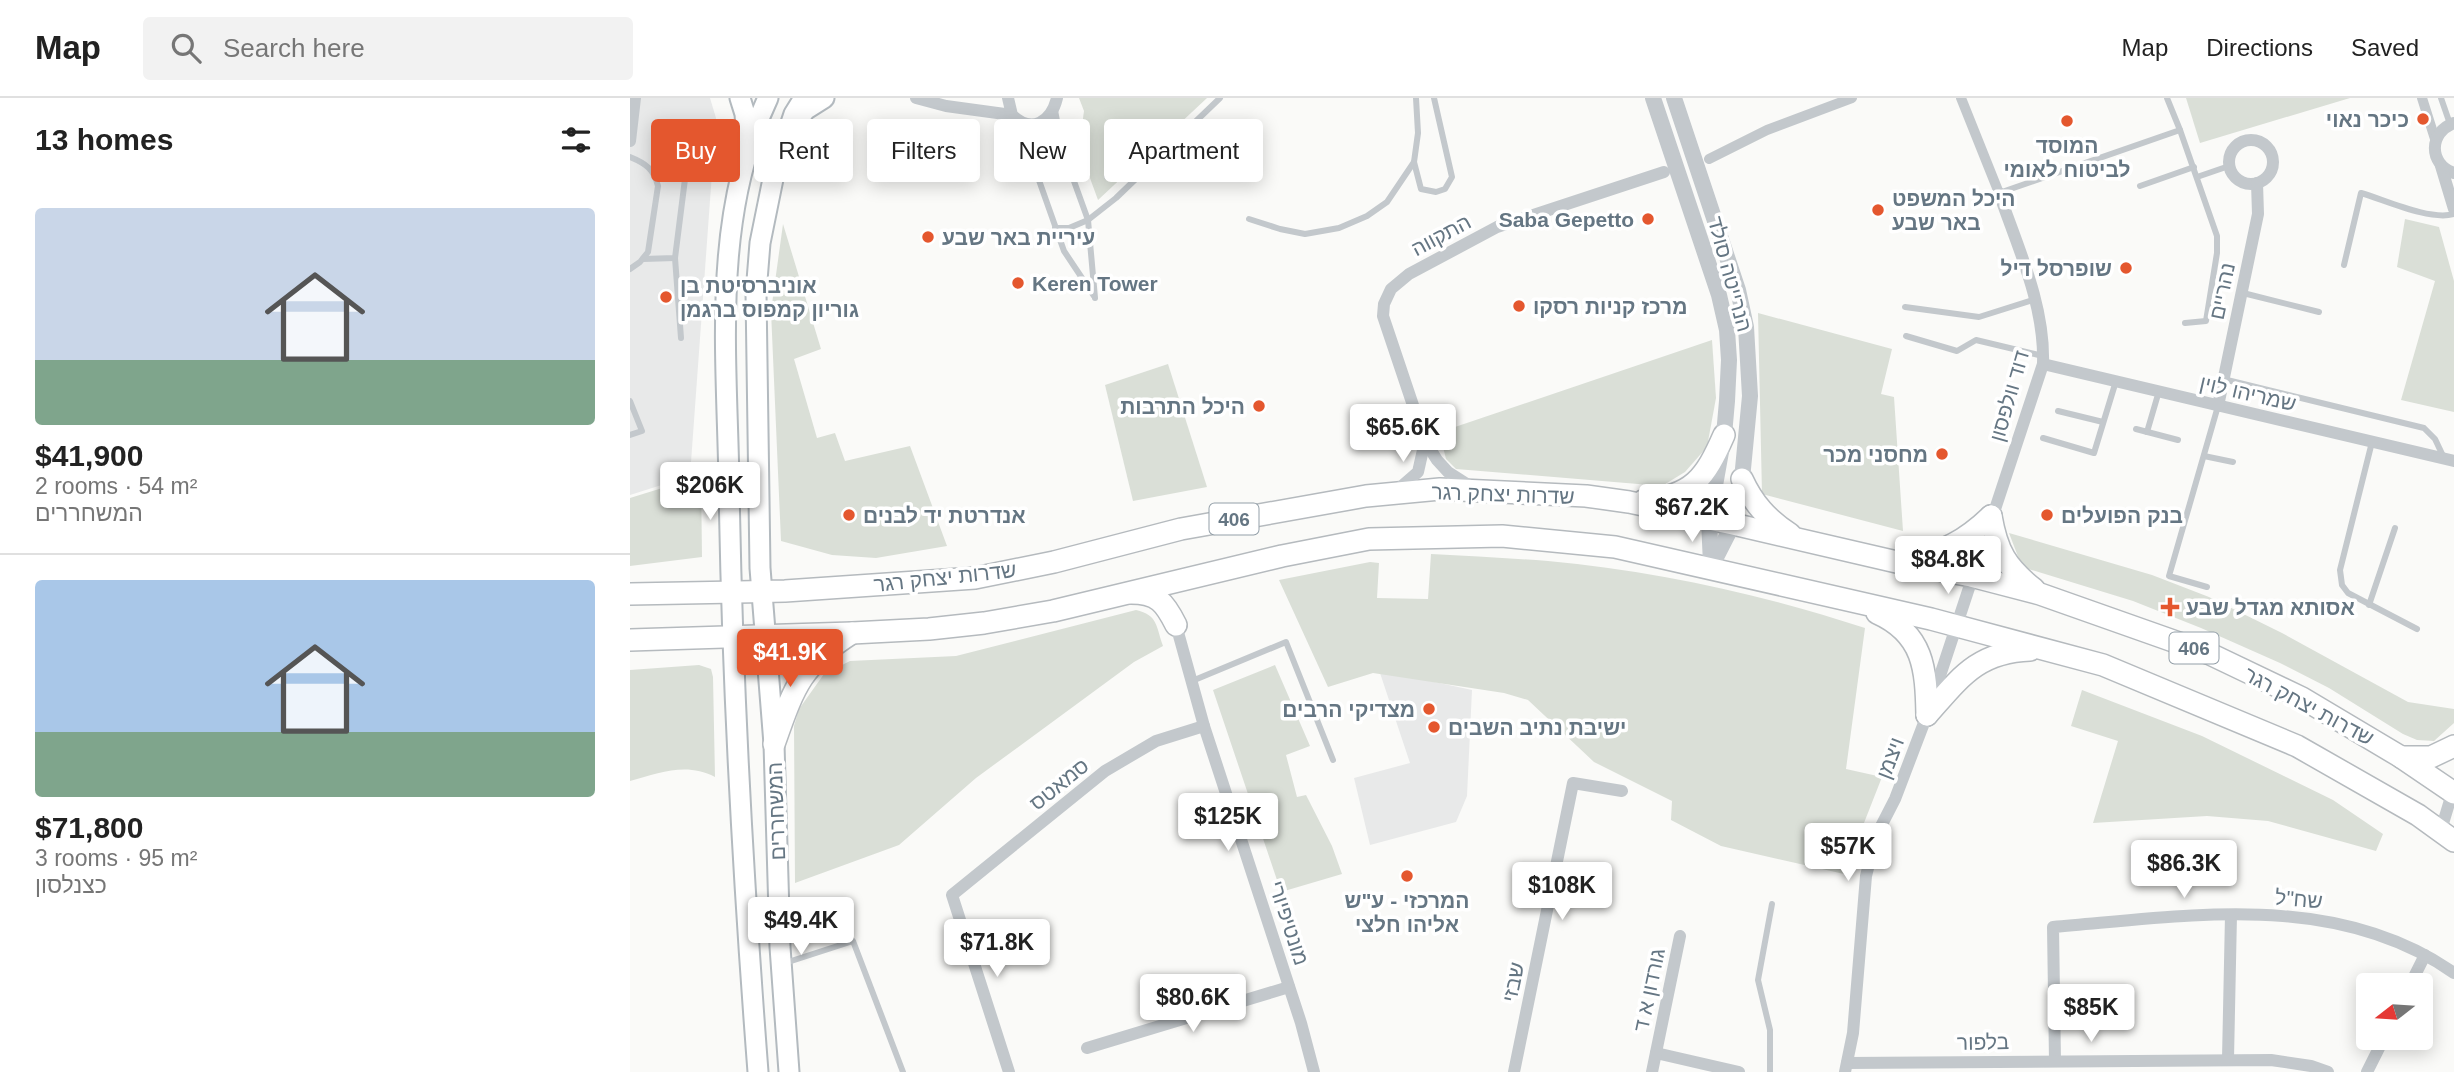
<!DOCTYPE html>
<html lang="en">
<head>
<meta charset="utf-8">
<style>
	body { margin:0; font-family:Arial,"Noto Sans Hebrew",sans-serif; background:#f2f2f2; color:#222; height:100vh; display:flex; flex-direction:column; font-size:26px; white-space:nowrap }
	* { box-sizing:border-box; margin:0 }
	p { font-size:23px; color:#767676 }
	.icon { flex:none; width:38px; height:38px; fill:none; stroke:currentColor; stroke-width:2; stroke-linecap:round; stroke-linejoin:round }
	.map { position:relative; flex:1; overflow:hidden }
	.panel { display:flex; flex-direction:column; background:#fff; width:630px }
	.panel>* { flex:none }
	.top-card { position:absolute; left:21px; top:21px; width:665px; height:63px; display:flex; gap:14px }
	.needle { width:46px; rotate:253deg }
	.tools { position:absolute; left:1726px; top:875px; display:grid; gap:14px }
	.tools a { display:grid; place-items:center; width:77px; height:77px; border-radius:7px; background:#fff; box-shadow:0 4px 18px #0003; font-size:35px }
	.price { position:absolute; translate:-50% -60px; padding:0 16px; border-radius:7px; background:#fff; color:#222; font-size:23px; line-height:46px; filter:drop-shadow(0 2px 4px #0008) }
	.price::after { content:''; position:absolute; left:50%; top:42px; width:21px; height:16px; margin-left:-10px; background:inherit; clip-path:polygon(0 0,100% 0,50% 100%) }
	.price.active { background:#e4572e; color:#fff }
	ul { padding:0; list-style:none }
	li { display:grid; align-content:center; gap:14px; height:371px; padding:0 35px }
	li+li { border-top:2px solid #e0e0e0 }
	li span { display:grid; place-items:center; height:217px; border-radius:7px; color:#555 }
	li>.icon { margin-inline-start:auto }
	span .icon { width:126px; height:126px; fill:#fffc; stroke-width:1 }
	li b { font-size:30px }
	h2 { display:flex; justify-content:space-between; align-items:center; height:84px; padding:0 35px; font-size:30px }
	.tag { padding:0 24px; border-radius:7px; background:#fff; box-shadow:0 4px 18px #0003; font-size:24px; line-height:63px }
	.tag.active { background:#e4572e; color:#fff }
	header { display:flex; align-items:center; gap:42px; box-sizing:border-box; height:98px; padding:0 35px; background:#fff; border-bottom:2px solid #e0e0e0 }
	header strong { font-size:33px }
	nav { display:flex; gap:38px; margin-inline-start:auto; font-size:24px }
	.search { width:490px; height:63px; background:#f2f2f2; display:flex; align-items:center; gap:18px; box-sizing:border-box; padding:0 24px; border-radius:7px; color:#767676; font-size:26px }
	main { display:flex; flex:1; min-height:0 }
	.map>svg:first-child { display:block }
</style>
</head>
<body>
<header>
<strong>Map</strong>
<div class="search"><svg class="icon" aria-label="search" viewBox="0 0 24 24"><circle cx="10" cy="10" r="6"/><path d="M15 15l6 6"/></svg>Search here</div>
<nav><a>Map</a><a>Directions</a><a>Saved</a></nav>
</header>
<main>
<section class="panel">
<h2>13 homes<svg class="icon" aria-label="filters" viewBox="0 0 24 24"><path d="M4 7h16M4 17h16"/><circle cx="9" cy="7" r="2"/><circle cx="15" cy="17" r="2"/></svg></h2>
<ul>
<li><span style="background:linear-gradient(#c9d6e8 70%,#7fa58c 0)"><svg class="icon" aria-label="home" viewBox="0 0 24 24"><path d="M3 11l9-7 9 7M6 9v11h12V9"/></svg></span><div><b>$41,900</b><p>2 rooms · 54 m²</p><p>המשחררים</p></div></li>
<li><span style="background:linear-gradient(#a9c7e8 70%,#7fa58c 0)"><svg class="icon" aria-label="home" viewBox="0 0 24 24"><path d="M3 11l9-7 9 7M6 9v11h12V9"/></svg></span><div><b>$71,800</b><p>3 rooms · 95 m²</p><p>כצנלסון</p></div></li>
</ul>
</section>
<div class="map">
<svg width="1824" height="974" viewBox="0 0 1824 974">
	<rect width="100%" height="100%" fill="#fafaf8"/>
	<g fill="#e8e9e9">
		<path d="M 0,0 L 80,0 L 86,20 L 60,378 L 0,397 Z"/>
		<path d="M 749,572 L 842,592 L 837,698 L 826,724 L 740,747 L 724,680 L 780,665 Z"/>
	</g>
	<g fill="#dadfd7">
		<path d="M 449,0 L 577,0 L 468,102 L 449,50 L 454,13 Z"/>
		<path d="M 1556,0 L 1720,0 L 1570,45 Z"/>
		<path d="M 1775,121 L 1809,129 L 1824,183 L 1824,314 L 1771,302 L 1805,183 L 1767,169 Z"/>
		<path d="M 153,126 L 191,251 L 164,261 L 187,340 L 205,335 L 215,363 L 280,348 L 317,448 L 246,460 L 202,457 L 151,443 L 141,213 Z"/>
		<path d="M 1128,215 L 1262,251 L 1251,296 L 1264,299 L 1273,433 L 1132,396 Z"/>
		<path d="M 1082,242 L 1086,300 L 1077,349 L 1055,374 L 1032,388 L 826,371 L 816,361 L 811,341 L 822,330 Z"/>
		<path d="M 538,266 L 577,389 L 503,403 L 475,287 Z"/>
		<path d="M 71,378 L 72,459 L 0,468 L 0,400 Z"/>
		<path d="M 1379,435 L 1522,477 L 1579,499 L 1652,535 L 1778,604 L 1824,611 L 1824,625 L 1804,643 L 1787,642 L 1773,636 L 1699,590 L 1650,565 L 1571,530 L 1503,503 L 1392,469 Z"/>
		<path d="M 801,456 C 840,458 879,460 918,463 C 1025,473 1132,496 1235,530 L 1216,671 L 1252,679 L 1214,776 L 1091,748 L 1041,722 L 1042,703 L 964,664 L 898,602 L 874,595 L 743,575 L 698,589 L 649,482 L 740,464 L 749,465 L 747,500 L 798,501 Z"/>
		<path d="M 506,512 C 528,517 526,528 533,548 L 504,564 L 346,680 L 269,747 L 165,785 L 164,628 L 169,611 L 194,576 L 220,563 L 326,558 Z"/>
		<path d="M 69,567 L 81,571 L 83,579 L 85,679 C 56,664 30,675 0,683 L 0,572 Z"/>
		<path d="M 645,567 L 680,648 L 656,657 L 667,699 L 676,697 L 702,748 L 712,776 L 651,794 L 583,592 Z"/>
		<path d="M 1452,592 L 1572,638 L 1703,702 L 1753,736 L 1746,753 L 1638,723 L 1577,718 L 1463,725 L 1488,643 L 1441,628 Z"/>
	</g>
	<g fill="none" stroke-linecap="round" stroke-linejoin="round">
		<defs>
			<g id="secondary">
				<path d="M 110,0 L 115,16 L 117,44"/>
				<path d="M 169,21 L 175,12 L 194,0"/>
				<path d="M 128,974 C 113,779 102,582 99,386 C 97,258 81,120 138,0"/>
				<path d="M 159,974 L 150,849 L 144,646 L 130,470 L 126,195 L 130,145 L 144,76 L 164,16 L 174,0"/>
			</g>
			<g id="primary">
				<path d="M 1112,381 C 1123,405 1137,421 1160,436"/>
				<path d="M 1013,403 C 1063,398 1075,380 1094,337"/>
				<path d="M 1361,418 C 1367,453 1376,469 1404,491"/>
				<path d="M 1279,463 C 1314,453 1335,443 1361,418"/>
				<path d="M 501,495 C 528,495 535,505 546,527"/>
				<path d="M 0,496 L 155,493 L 345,480 L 424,464 L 551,431 L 736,398 L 810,391 L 956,398 L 999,404 L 1103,426 L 1271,465 L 1341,478 L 1410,496 L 1580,556 L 1672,600 L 1771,659 L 1824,695"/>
				<path d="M 1247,515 C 1294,536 1296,571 1297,617"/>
				<path d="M 0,542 L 222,535 L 299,531 L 354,525 L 423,513 L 652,458 L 739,441 L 872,438 L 985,449 L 1301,521 L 1473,567 L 1667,648 L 1788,717 L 1824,743"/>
				<path d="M 1297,617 C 1330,580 1347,554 1400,552"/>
				<path d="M 144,646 C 164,590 170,568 222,535"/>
				<path d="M 1771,659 L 1801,659 L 1824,648"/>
			</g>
		</defs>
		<use href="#secondary" stroke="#b3babf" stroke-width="23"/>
		<use href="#primary" stroke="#b5babe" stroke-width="24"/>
		<g stroke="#c3c8cc" stroke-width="6">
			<path d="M 1537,0 L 1550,32"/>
			<path d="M 1811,0 L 1820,26"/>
			<path d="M 425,12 L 432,50 L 458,122 L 465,200"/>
			<path d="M 388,23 L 434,153 L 464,198"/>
			<path d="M 0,59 C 15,65 24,71 28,88 L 18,154 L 10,164 L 0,171"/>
			<path d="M 784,64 L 791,91 L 806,94 L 815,91 L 822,79 L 804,0"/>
			<path d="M 477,79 L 478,58 C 500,42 504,49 524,63"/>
			<path d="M 1567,79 L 1599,68"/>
			<path d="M 1510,88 L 1564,69"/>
			<path d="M 1369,95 L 1550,32 L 1587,138 L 1587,155 L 1576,223 L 1555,225"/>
			<path d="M 619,121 L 650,131 L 675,136 L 709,130 L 737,118 L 757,104 L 784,64 L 788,35 L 786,0"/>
			<path d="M 425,130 L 439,130 L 458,122 L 486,100 L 590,0"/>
			<path d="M 45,160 L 51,240"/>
			<path d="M 13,161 L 45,160 L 55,81 L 21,72"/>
			<path d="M 1714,167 L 1731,95 C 1755,102 1800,123 1824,116"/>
			<path d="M 1613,195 L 1689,214"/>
			<path d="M 1275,209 L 1349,219 L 1406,201"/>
			<path d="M 1276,238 L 1327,253 L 1346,242 L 1413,258"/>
			<path d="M 1593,281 L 1794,330 L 1805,341 L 1814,360"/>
			<path d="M 0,303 L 12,333 L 0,337"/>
			<path d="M 1428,313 L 1473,324"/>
			<path d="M 1506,331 L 1548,342"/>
			<path d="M 1517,334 L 1529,293"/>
			<path d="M 1413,340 L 1464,355 L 1486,283"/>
			<path d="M 1742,344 L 1710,472 L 1712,487 L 1718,495 L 1787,531"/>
			<path d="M 1574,358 L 1603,364"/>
			<path d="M 1577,489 L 1539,478 L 1588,308"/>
			<path d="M 1739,507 L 1765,430"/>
			<path d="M 562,583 L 656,544 L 703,662"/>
			<path d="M 155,865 L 223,843 L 273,974"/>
			<path d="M 1140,974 L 1140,932 L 1128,882 L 1142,806"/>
		</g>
		<g stroke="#c3c8cc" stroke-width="10">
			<path d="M 1331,0 L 1369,95"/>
			<path d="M 1792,0 L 1805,41"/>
			<path d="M 1079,61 L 1137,32 L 1222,0"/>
		</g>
		<g stroke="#c3c8cc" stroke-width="12">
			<path d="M 286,0 L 316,8 L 382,17"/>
			<path d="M 378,0 L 382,17 C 402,36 421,24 427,0"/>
			<path d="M 1824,25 C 1799,34 1798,66 1824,75"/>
			<circle cx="1621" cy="64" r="22"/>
			<path d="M 0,43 L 5,0"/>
			<path d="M 1811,68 L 1824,111"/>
			<path d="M 1413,266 L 1824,363"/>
			<path d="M 1588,308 L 1628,116 L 1627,85"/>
			<path d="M 843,390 L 818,374 L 807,362 L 795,343 L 753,218 L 754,206 L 761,191 L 779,176 L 867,129 L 1034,74"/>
			<path d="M 765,394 L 788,374 L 795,343"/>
			<path d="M 546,527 L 574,628 L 671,925 L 684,974"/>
			<path d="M 1811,732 L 1824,689"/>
			<path d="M 1780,887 L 1795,857"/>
			<path d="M 457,950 L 659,889"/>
			<path d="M 1026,955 L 1109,974"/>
			<path d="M 1598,961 L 1601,817"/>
			<path d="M 1425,963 L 1423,829 C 1558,818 1705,792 1824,875"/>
			<path d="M 1217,965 L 1641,962 L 1681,968 L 1698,974"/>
			<path d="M 379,974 L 322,797 L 475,673 L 526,643 L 574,628"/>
			<path d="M 884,974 L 943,685 L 992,693"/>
			<path d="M 1022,974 L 1050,838"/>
			<path d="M 1215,974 L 1223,935 L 1236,778 L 1246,738 L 1265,701 L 1297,617 L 1413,266 C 1415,207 1388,150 1369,95"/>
			<path d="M 1737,974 L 1754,940"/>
		</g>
		<g stroke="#c3c8cc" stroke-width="16">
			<path d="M 1023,0 L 1089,197 L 1097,232 L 1099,262 L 1097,303 L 1094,337 L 1079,421 L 1081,467"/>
			<path d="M 1044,0 L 1108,192 L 1116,229 L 1120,298 L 1112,381 L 1103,426 L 1081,469"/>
		</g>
		<use href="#secondary" stroke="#fff" stroke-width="19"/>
		<use href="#primary" stroke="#fff" stroke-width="21"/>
	</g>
	<g fill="#e4572e" stroke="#fff" stroke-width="2.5">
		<circle cx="1793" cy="21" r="7"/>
		<circle cx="1437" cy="23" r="7"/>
		<circle cx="1248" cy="112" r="7"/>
		<circle cx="1018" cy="121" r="7"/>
		<circle cx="298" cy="139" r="7"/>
		<circle cx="1496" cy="170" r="7"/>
		<circle cx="388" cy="185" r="7"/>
		<circle cx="36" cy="199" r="7"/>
		<circle cx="889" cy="208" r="7"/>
		<circle cx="629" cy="308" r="7"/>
		<circle cx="1312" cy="356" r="7"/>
		<circle cx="219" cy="417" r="7"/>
		<circle cx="1417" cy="417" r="7"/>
		<path d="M1536.5 498.5h7v7h7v7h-7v7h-7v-7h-7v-7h7z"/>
		<circle cx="799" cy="611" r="7"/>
		<circle cx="804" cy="629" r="7"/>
		<circle cx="777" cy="778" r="7"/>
	</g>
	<g text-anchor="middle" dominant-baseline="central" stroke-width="7" stroke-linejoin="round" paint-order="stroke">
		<g fill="#fff" stroke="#939fa8" stroke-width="2">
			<rect x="579.5" y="405.5" width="49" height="31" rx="5"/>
			<rect x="1539.5" y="534.5" width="49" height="31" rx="5"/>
		</g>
		<g font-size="19" font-weight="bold" fill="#657683">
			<text x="604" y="421">406</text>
			<text x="1564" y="550">406</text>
		</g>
		<g font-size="21" font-weight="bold" fill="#657683" stroke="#fff" text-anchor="start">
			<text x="1779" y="21" text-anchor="end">כיכר נאוי</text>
			<text x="1437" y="47" text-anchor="middle">המוסד<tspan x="1437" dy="24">לביטוח לאומי</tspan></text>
			<text x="1262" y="100">היכל המשפט<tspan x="1262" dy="24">באר שבע</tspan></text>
			<text x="1004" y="121" text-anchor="end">Saba Gepetto</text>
			<text x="312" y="139">עיריית באר שבע</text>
			<text x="1482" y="170" text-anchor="end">שופרסל דיל</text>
			<text x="402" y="185">Keren Tower</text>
			<text x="50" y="187">אוניברסיטת בן<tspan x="50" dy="24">גוריון קמפוס ברגמן</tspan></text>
			<text x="903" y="208">מרכז קניות רסקו</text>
			<text x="615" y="308" text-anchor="end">היכל התרבות</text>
			<text x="1298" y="356" text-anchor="end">מחסני מכר</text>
			<text x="233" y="417">אנדרטת יד לבנים</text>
			<text x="1431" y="417">בנק הפועלים</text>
			<text x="1556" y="509">אסותא מגדל שבע</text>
			<text x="785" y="611" text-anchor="end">מצדיקי הרבים</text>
			<text x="818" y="629">ישיבת נתיב השבים</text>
			<text x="777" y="802" text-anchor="middle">המרכזי - ע"ש<tspan x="777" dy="24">אליהו חלצי</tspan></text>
		</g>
		<g font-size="21" fill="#657683" stroke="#fff">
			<text transform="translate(811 137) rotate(-28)">התקווה</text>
			<text transform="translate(1100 176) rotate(75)">הנרייטה סולד</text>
			<text transform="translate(1592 193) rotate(-78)">נהריים</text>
			<text transform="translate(1618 295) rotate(13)">שמריהו לוין</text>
			<text transform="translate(1379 298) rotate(-74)">דוד וולפסון</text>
			<text transform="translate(873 396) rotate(2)">שדרות יצחק רגר</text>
			<text transform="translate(315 479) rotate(-6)">שדרות יצחק רגר</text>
			<text transform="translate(1679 608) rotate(28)">שדרות יצחק רגר</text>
			<text transform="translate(1260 660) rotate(-69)">ויצמן</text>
			<text transform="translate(429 686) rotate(-39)">סמאטס</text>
			<text transform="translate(146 713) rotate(-92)">המשחררים</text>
			<text transform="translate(1669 801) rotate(5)">שח"ל</text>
			<text transform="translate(659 825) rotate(72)">מונטיפיורי</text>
			<text transform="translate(883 884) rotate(-78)">שבזי</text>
			<text transform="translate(1019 892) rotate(-78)">גורדון א ד</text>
			<text transform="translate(1353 944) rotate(-1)">בלפור</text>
		</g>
	</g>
</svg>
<div class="tools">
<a><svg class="needle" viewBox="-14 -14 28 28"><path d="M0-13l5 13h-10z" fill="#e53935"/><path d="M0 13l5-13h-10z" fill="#767676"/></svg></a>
</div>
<b class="price" style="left:773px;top:366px">$65.6K</b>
<b class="price" style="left:80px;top:424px">$206K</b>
<b class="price" style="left:1062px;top:446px">$67.2K</b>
<b class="price" style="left:1318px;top:498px">$84.8K</b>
<b class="price active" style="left:160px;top:591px">$41.9K</b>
<b class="price" style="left:598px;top:755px">$125K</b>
<b class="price" style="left:1218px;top:785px">$57K</b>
<b class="price" style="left:1554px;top:802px">$86.3K</b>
<b class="price" style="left:932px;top:824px">$108K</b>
<b class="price" style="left:171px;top:859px">$49.4K</b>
<b class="price" style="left:367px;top:881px">$71.8K</b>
<b class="price" style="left:563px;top:936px">$80.6K</b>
<b class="price" style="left:1461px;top:946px">$85K</b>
<div class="top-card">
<a class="tag active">Buy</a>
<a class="tag">Rent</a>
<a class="tag">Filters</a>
<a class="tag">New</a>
<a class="tag">Apartment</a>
</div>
</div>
</main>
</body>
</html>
